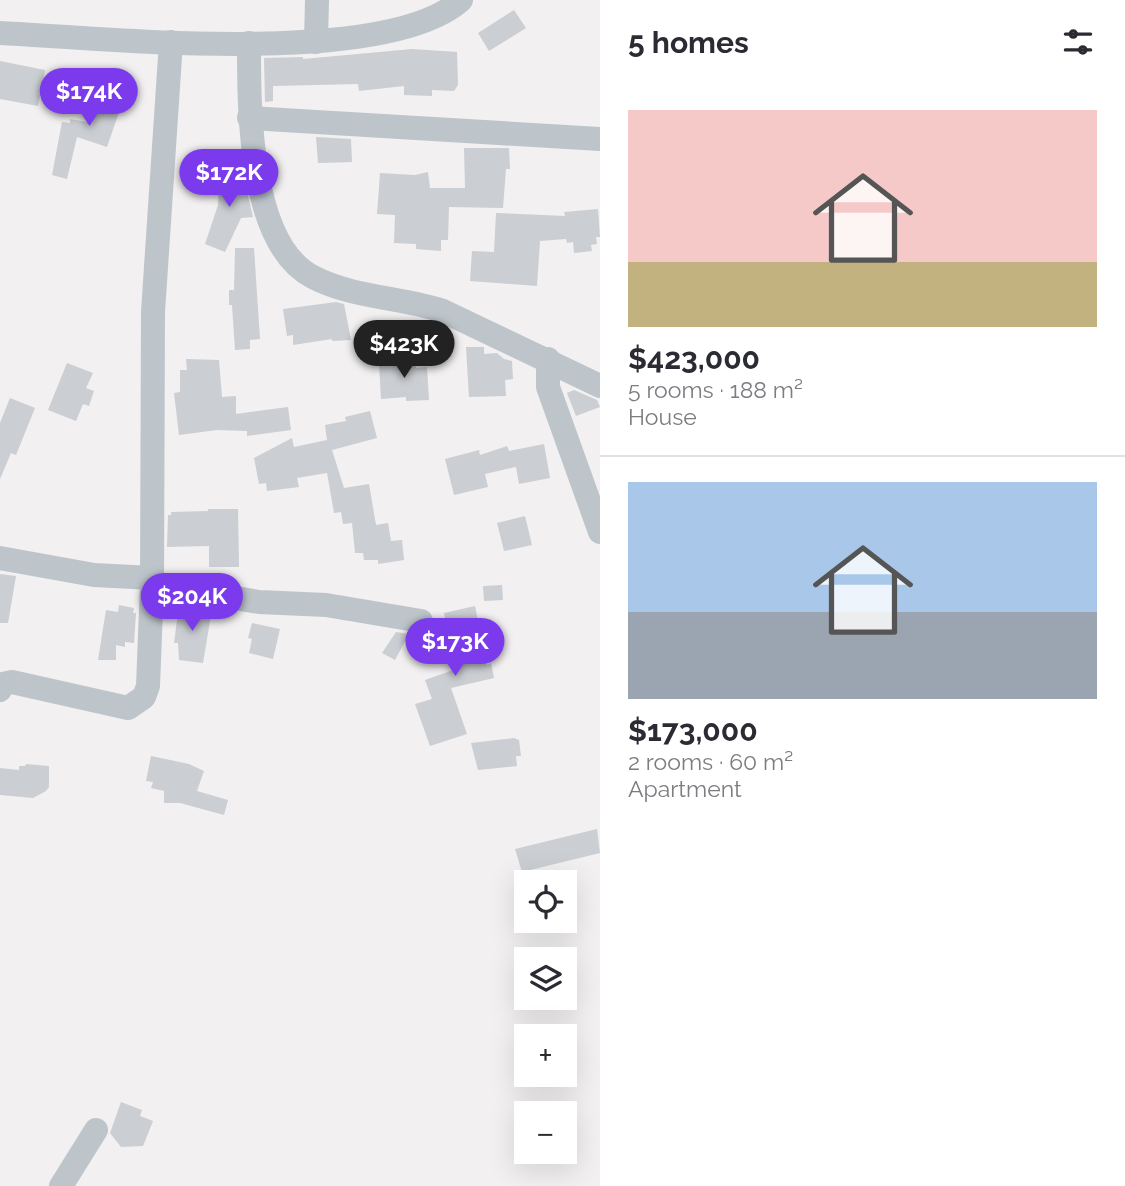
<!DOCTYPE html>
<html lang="en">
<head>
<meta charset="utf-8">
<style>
	body { margin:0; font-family:Raleway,sans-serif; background:#f7f7f7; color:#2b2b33; height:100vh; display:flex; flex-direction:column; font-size:26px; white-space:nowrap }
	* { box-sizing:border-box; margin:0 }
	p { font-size:23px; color:#7c7c81 }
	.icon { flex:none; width:38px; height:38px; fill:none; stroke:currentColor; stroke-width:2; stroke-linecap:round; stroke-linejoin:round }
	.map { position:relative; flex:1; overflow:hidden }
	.sheet { display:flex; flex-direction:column; background:#fff; width:525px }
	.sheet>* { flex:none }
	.controls { position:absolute; left:514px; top:870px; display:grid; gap:14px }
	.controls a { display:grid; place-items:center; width:63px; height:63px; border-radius:0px; background:#fff; box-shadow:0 7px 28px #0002; font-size:35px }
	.price { position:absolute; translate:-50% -60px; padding:0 16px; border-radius:24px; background:#7c3aed; color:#fff; font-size:23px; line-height:46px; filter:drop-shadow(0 2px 4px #0008) }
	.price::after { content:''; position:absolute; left:50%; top:42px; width:21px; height:16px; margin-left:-10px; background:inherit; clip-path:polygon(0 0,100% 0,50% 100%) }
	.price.active { background:#222; color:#fff }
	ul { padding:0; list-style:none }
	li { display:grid; align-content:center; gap:14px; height:371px; padding:0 28px }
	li+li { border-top:2px solid #e1e1e2 }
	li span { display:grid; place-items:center; height:217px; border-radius:0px; color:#555 }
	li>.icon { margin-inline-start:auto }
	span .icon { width:126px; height:126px; fill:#fffc; stroke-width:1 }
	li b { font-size:30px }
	h2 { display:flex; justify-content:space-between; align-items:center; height:84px; padding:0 28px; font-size:30px }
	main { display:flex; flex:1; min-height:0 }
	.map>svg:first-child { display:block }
</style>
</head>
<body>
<main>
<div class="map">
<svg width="600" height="1186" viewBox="0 0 600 1186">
	<rect width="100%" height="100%" fill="#f2f0f0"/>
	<g fill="#cbced2">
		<path d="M 514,10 L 526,28 L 489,51 L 478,33 Z"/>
		<path d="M 412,49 L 457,52 L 458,85 L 454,91 L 432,90 L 432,96 L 404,95 L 404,86 L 359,91 L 358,84 L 273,86 L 273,101 L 265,102 L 264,58 L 303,57 L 303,59 Z"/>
		<path d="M 0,61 L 45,70 L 38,106 L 0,99 Z"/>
		<path d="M 100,84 L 126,92 L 107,147 L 77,137 L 67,179 L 52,175 L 62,122 L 70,123 L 70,119 L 87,122 Z"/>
		<path d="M 316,137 L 351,139 L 352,162 L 318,163 Z"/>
		<path d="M 464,148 L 509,148 L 510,169 L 506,169 L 503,208 L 449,207 L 448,240 L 441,240 L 441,251 L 416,249 L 416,244 L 394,243 L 395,215 L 377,214 L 380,173 L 415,175 L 428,172 L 430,188 L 465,188 Z"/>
		<path d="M 219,168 L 242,171 L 253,217 L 241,218 L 225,252 L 205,244 L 218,205 Z"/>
		<path d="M 598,209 L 600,237 L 596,237 L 597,244 L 591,245 L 592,251 L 574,253 L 573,242 L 567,243 L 566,239 L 540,241 L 537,286 L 470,281 L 472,251 L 494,252 L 496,213 L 565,216 L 564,212 Z"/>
		<path d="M 235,248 L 254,248 L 260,339 L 250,340 L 250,349 L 235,350 L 232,305 L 229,305 L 229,290 L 234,290 Z"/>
		<path d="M 336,302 L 344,304 L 351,340 L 332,341 L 332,339 L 293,345 L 293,335 L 287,336 L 283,309 Z"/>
		<path d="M 466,347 L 484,347 L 484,354 L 497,353 L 504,359 L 512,361 L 513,379 L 505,380 L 506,396 L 469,397 Z"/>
		<path d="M 412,355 L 412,360 L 416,360 L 416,368 L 427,367 L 429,400 L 406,401 L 406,397 L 381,399 L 379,363 L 393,362 L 393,356 Z"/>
		<path d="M 186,359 L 219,360 L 222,397 L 236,396 L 236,414 L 288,407 L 291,430 L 247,436 L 247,431 L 217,430 L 179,435 L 174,393 L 180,392 L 180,370 L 187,370 Z"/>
		<path d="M 67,363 L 93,373 L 86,388 L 94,391 L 89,406 L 83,404 L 76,421 L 48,410 Z"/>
		<path d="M 574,390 L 597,400 L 600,407 L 576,416 L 567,393 Z"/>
		<path d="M 10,398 L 35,408 L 16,455 L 11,453 L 0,479 L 0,423 Z"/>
		<path d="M 370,411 L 377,438 L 332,450 L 344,488 L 369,484 L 376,525 L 388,523 L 391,541 L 402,540 L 404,560 L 378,564 L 378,560 L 364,560 L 363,553 L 355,553 L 352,523 L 343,524 L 341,512 L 334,513 L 327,473 L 297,478 L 299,487 L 267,491 L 266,483 L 259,484 L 254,458 L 292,438 L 294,447 L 327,440 L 325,425 L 346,421 L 345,417 Z"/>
		<path d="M 544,444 L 550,478 L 519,484 L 516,467 L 485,474 L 488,487 L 454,495 L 445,459 L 479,450 L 480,455 L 507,446 L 509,451 Z"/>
		<path d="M 208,509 L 238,509 L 239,567 L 209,567 L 209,546 L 167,547 L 168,515 L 171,515 L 171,512 L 208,511 Z"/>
		<path d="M 525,516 L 532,545 L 504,551 L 497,523 Z"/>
		<path d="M 0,574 L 16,576 L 8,623 L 0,623 Z"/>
		<path d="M 502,585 L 503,600 L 484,601 L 483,586 Z"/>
		<path d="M 119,605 L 134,608 L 133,613 L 136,613 L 134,643 L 125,642 L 125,647 L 116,645 L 116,660 L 98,660 L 106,610 L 118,612 Z"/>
		<path d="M 179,605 L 212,609 L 203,663 L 179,660 L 178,643 L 174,643 Z"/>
		<path d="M 475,606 L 487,665 L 491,663 L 494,678 L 451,688 L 467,734 L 430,746 L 415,704 L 432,699 L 425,680 L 456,669 L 444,613 Z"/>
		<path d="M 252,623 L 280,629 L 273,659 L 249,653 L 252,639 L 248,638 Z"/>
		<path d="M 396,632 L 409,634 L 395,660 L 382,653 Z"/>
		<path d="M 514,738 L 519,740 L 521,756 L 516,756 L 517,766 L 478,770 L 471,743 Z"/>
		<path d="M 151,756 L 189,764 L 204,771 L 197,791 L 228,800 L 224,815 L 180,803 L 164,803 L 164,791 L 151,788 L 153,782 L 146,781 Z"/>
		<path d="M 26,764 L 49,766 L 49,787 L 46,791 L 33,798 L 0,795 L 0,768 L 19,770 L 19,766 L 25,766 Z"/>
		<path d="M 597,829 L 600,853 L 522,872 L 515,849 Z"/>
		<path d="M 121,1102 L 142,1110 L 140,1116 L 153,1121 L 143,1146 L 121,1147 L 110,1133 Z"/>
	</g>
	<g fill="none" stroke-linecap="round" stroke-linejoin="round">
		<g stroke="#bdc5cb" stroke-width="24">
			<path d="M 0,33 C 102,38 386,68 461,0"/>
			<path d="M 316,42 L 317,0"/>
			<path d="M 249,43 C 249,106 248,244 313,277 C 353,298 401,297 443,311 L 600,386"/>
			<path d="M 249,118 L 600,139"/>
			<path d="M 548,359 L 548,387 L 600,532"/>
			<path d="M 0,558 L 94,575 L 152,578"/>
			<path d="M 152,584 L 259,602 L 326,605 L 421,621"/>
			<path d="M 0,690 L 3,684 L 12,682 L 128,708 L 144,697 L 148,686 L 152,584 L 153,312 L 171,42"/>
			<path d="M 61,1186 L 96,1130"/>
		</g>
	</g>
</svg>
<div class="controls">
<a><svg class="icon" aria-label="locate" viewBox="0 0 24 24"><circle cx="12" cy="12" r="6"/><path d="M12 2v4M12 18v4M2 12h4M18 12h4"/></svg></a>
<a><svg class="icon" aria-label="layers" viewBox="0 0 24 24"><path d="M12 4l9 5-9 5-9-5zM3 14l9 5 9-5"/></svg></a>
<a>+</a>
<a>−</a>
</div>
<b class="price" style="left:89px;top:128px">$174K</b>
<b class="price" style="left:229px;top:209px">$172K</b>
<b class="price active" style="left:404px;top:380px">$423K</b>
<b class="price" style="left:192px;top:633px">$204K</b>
<b class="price" style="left:455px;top:678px">$173K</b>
</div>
<section class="sheet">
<h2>5 homes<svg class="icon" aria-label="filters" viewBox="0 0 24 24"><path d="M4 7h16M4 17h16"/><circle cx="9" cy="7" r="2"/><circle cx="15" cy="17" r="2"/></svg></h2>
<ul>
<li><span style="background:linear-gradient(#f6c9c9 70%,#c2b280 0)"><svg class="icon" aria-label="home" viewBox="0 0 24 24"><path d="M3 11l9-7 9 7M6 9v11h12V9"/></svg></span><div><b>$423,000</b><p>5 rooms · 188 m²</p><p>House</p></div></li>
<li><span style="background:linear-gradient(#a9c7e8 60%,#9aa5b1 0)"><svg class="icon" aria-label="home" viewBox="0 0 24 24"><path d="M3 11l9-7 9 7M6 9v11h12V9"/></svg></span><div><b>$173,000</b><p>2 rooms · 60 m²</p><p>Apartment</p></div></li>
</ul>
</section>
</main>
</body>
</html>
